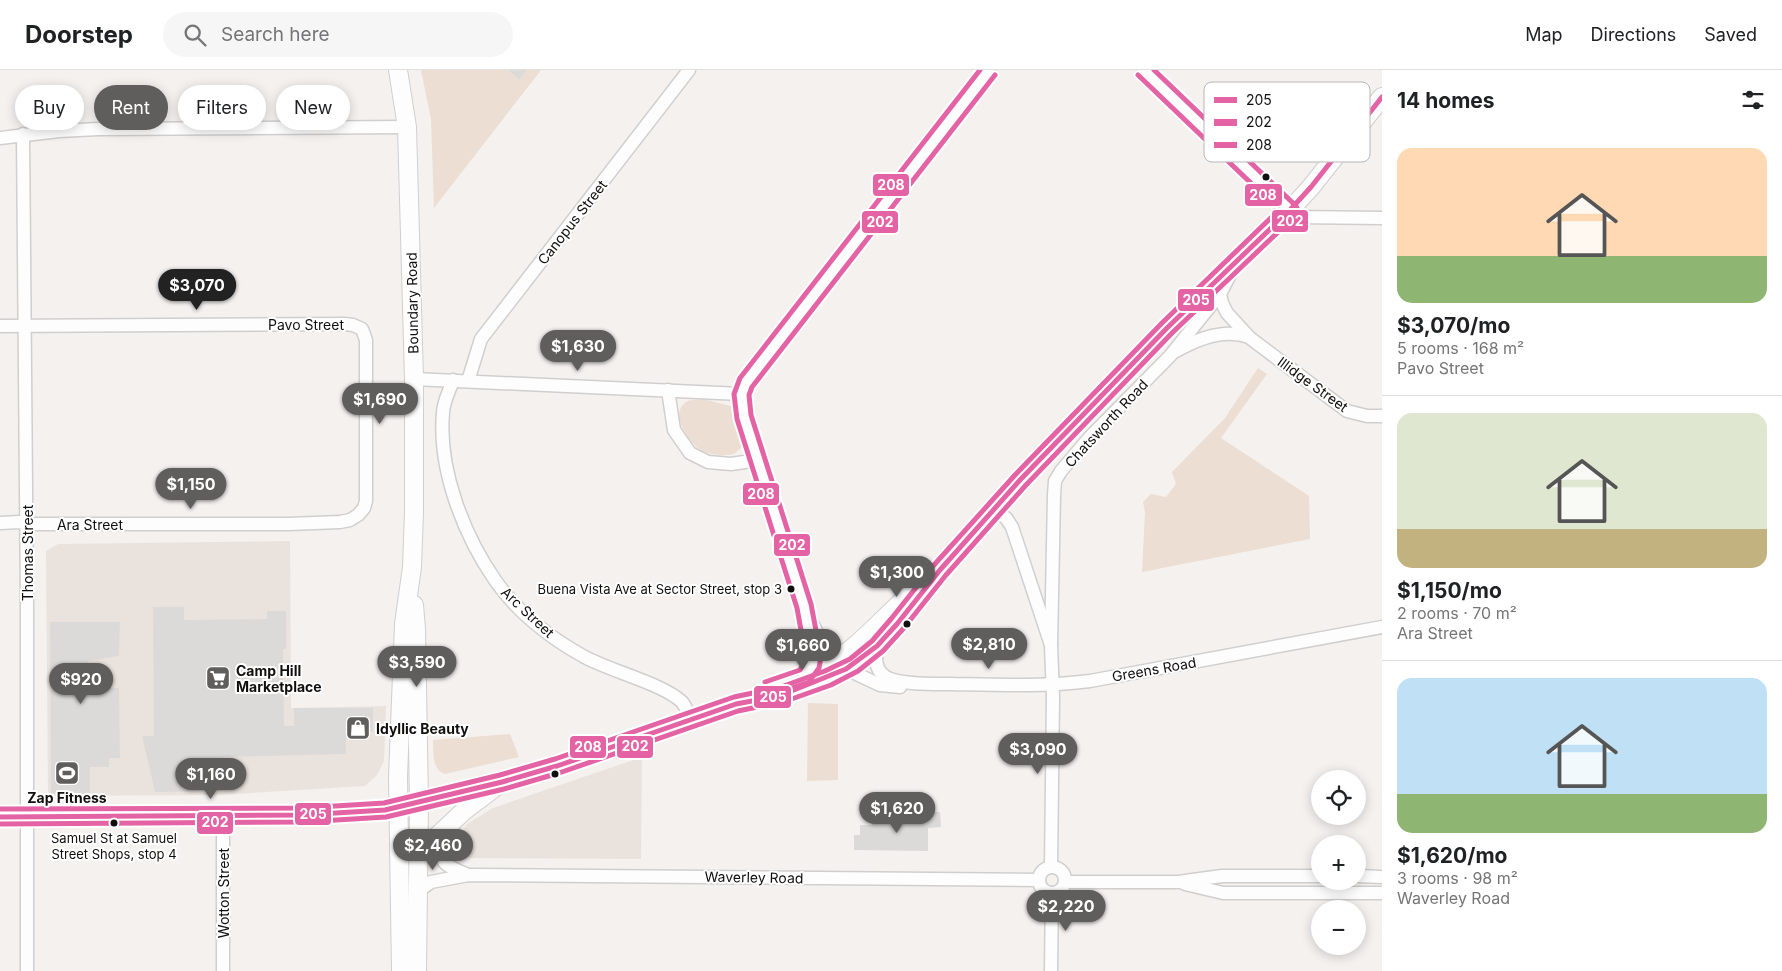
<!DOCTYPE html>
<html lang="en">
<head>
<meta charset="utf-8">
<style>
	body { margin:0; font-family:Inter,sans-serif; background:#f6f6f6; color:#202124; height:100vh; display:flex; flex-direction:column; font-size:19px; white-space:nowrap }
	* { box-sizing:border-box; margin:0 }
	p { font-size:16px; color:#757577 }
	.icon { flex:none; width:28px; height:28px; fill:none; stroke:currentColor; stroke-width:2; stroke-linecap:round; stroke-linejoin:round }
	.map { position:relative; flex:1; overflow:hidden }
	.details { display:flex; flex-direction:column; background:#fff; width:400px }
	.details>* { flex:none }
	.guide { position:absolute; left:15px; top:15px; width:475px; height:45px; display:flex; gap:10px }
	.fabs { position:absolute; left:1311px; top:700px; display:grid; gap:10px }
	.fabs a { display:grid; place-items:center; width:55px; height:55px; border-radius:50%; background:#fff; box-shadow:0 2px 12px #0003; font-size:25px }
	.price { position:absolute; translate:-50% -42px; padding:0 11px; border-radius:18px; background:#605e5d; color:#fff; font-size:16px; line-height:32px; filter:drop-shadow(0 1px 2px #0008) }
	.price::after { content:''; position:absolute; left:50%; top:30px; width:15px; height:11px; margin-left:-8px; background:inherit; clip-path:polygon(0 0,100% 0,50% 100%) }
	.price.current { background:#222; color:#fff }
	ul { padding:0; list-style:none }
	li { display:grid; align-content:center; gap:10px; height:265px; padding:0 15px }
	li+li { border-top:1px solid #e0e0e0 }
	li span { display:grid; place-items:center; height:155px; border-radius:15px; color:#555 }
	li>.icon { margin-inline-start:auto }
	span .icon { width:90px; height:90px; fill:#fffc; stroke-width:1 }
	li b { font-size:21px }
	h2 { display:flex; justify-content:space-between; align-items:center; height:60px; padding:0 15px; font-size:21px }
	.tag { padding:0 18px; border-radius:22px; background:#fff; box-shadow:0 2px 12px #0003; font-size:18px; line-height:45px }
	.tag.current { background:#605e5d; color:#fff }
	header { display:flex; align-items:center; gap:30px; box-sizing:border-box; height:70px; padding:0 25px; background:#fff; border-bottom:1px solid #e0e0e0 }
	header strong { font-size:24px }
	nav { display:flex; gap:28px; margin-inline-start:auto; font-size:18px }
	.search { width:350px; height:45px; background:#f6f6f6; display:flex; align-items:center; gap:12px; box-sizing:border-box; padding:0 18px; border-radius:28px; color:#757577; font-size:19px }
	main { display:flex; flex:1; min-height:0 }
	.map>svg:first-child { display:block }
</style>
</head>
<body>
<header>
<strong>Doorstep</strong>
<div class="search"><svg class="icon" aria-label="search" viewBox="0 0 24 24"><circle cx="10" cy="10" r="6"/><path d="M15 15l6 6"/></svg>Search here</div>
<nav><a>Map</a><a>Directions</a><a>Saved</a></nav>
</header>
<main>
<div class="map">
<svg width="1382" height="901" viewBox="0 0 1382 901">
	<rect width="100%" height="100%" fill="#f4f1ef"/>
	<g fill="#eae3dd">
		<path d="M 290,471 L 291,638 L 386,636 L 384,691 L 377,705 L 365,716 L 218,725 L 48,726 L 46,481 L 58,474 Z"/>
		<path d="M 642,687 L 641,789 L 470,788 L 454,776 L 467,754 L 493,738 Z"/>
	</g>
	<g fill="#ecded2">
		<path d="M 421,0 L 508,0 L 519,10 L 527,0 L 541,0 L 434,138 L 431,49 Z"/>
		<path d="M 1258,298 L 1267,304 L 1221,368 L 1309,426 L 1310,469 L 1142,502 L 1145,442 L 1143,432 L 1151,424 L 1166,427 L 1176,414 L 1172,402 L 1225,348 Z"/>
		<path d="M 703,329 L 730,336 L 734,339 C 734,350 743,362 742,373 C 742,378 737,382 733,384 C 723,387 707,384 699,379 C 688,371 670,344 685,333 C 689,329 698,330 703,329 Z"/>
		<path d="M 808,633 L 838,634 L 838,710 L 807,711 Z"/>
		<path d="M 510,664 L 519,687 L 445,704 C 431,699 434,683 433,670 Z"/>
	</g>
	<g fill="#dcdad8">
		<path d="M 508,0 L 527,0 L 519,10 Z"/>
		<path d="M 153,537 L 184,537 L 184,550 L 267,549 L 267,541 L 286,541 L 286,579 L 283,579 L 284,656 L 294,656 L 294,638 L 373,638 L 373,662 L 346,664 L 346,684 L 223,687 L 223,693 L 218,693 L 220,721 L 155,722 L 142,666 L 154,666 Z"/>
		<path d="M 50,552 L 120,552 L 119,586 L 88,591 L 88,618 L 119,618 L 120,688 L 109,688 L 109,697 L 90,697 L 90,724 L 51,724 Z"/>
		<path d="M 925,742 L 940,742 L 941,757 L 928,758 L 928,781 L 854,780 L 854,765 L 860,765 L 860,755 L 872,755 L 872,749 L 920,748 Z"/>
	</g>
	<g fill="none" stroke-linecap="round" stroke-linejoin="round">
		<defs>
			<g id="minor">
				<path d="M 1143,0 L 1297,147 L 1382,148"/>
				<path d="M 23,64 L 27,537 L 27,901"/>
				<path d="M 0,68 L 59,61 L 98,59 L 407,57"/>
				<path d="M 1220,224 L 1222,233 L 1227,243 L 1250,268 L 1347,341 L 1367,346 L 1382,346"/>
				<path d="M 0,256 L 345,254 L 353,255 L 362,259 L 366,270 L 366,431 L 364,438 L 358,445 L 350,450 L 340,452 L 289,454 L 34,454 L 20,452 L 0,453"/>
				<path d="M 1176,281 C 1197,269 1225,258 1249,267"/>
				<path d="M 414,309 L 741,324"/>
				<path d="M 453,310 C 450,320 443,332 443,343 C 438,398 463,464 495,510 C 516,541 550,568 583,586 C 609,601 662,613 682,632 C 686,637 688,643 691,649"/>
				<path d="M 468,311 L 481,269 L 689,0"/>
				<path d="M 668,320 L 674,360 L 690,383 L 708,392 L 731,394 L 758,390"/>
				<path d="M 994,440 L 1006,448 L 1012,457 L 1051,575 L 1053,627 L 1051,797"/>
				<path d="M 810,549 C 819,566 825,585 847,584"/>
				<path d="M 1051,575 L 1054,425 L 1055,411 L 1061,401 L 1090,367 L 1170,286 L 1220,224 L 1234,197"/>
				<path d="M 877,576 C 875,587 875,601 886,607 C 900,615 935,614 951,614 C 997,615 1044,617 1090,611 L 1382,557"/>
				<path d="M 846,599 L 880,615 L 900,617"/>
				<path d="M 805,606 L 812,595 L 814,588 L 804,536 L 744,347 L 741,324 L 746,313 L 989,0"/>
				<path d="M 223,745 L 223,901"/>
				<path d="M 437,767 C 441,795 442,794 468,805"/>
				<circle cx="1052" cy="810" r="13"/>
				<path d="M 1358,806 L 1382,807"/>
				<path d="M 1065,812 L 1178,812 L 1222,806 L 1320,806"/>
				<path d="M 1185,814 L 1223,823 L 1382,823"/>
				<path d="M 418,821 L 431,812 L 468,805 L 1039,810"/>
				<path d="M 1051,901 L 1052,823"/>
			</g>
			<path id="tertiary" d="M 0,747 L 303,745 L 376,741 L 398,737"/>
			<g id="secondary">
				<path d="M 398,0 L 407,57 L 414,309 L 414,442 L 412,497 L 404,554 L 398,707 L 401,901"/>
				<path d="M 414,535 L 416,559 L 419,732 L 417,901"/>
				<path d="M 821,599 C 857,581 881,548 912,523"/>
				<path d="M 398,737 L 502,712 L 557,696 L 736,634 L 783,624 L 828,608 L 858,592 L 873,580 L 891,561 L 940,500 L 1020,410 L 1167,258 L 1290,140 L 1311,117 L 1382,27"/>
				<path d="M 419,783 L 465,740 L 498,715"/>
			</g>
		</defs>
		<use href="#minor" stroke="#d1cfcd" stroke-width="15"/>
		<use href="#tertiary" stroke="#d1cfcd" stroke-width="19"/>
		<use href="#secondary" stroke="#d1cfcd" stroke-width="20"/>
		<use href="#minor" stroke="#fdfdfd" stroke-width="12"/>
		<use href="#tertiary" stroke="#fdfdfd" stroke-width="16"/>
		<use href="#secondary" stroke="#fdfdfd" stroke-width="18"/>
		<defs>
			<path id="bus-1" d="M 0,747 L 303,745 L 385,740 L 502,712 L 557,696 L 736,634 L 779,626 L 846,599 L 877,576 L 897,554 L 940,500 L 1020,410 L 1167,258 L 1290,140 L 1311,117 L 1382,27"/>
			<g id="bus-2">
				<path d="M 769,626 L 809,612 L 819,598 L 821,587 L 811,534 L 751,345 L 749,325 L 752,317 L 995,5"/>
				<path d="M 0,754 L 303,752 L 386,747 L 504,719 L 559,703 L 738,641 L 786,631 L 831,615 L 858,601 L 883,581 L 903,559 L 946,505 L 1026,415 L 1172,263 L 1297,144 L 1297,138 L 1295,135 L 1154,0"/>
			</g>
			<g id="bus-3">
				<path d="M 765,612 L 800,600 L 806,588 L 797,538 L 737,349 L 734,324 L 740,308 L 980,0"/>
				<path d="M 0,739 L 303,738 L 384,733 L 500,705 L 555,689 L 734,627 L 781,617 L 825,601 L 850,589 L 872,571 L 891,549 L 934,495 L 1015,405 L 1162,253 L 1279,140 L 1138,5"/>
			</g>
		</defs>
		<use href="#bus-1" stroke="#fff" stroke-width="9"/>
		<use href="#bus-2" stroke="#fff" stroke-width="9"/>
		<use href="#bus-3" stroke="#fff" stroke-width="9"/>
		<use href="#bus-1" stroke="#e463a4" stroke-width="5"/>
		<use href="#bus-2" stroke="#e463a4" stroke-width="5"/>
		<use href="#bus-3" stroke="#e463a4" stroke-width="5"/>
	</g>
	<defs>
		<symbol id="supermarket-square" viewBox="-11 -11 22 22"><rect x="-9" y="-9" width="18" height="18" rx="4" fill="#605e5d" stroke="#fff"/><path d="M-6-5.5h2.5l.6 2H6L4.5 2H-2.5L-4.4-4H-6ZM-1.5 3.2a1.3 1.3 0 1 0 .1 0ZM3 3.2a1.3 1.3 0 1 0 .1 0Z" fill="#fff"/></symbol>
		<symbol id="shop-square" viewBox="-11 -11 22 22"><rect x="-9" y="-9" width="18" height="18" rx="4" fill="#605e5d" stroke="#fff"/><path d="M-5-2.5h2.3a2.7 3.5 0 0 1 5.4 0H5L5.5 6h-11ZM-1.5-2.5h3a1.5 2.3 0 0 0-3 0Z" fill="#fff"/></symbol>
		<symbol id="stadium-square" viewBox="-11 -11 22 22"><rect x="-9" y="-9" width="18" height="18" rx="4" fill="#605e5d" stroke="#fff"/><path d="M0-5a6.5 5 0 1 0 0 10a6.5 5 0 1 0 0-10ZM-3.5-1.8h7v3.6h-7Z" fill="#fff"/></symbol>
	</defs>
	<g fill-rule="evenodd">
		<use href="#supermarket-square" x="204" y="594" width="28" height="28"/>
		<use href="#shop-square" x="344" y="644" width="28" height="28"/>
		<use href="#stadium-square" x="53" y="689" width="28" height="28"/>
	</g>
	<g fill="#110f0e" stroke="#fff" stroke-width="2">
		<circle cx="1266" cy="107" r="4.5"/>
		<circle cx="791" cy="519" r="4.5"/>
		<circle cx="907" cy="554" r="4.5"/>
		<circle cx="555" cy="704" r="4.5"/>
		<circle cx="114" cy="753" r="4.5"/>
	</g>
	<g text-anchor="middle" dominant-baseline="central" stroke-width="4" stroke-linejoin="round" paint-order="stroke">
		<g font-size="13" fill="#110f0e" stroke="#fff" text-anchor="end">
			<text x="782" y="519">Buena Vista Ave at Sector Street, stop 3</text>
			<text x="114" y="768" text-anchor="middle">Samuel St at Samuel<tspan x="114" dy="16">Street Shops, stop 4</tspan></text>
		</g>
		<g font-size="14" fill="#110f0e" stroke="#fff">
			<text transform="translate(572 152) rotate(-52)">Canopus Street</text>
			<text transform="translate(412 233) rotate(-91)">Boundary Road</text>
			<text x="306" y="254">Pavo Street</text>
			<text transform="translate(1313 314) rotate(36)">Illidge Street</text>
			<text transform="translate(1106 353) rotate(-47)">Chatsworth Road</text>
			<text x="90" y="454">Ara Street</text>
			<text transform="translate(27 483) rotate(-90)">Thomas Street</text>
			<text transform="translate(528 542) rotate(43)">Arc Street</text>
			<text transform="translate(1154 599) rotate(-10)">Greens Road</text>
			<text transform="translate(754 807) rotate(1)">Waverley Road</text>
			<text transform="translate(223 823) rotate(-90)">Wotton Street</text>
		</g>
		<g font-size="14" font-weight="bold" fill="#110f0e" stroke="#fff" text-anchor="start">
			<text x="236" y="600">Camp Hill<tspan x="236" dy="16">Marketplace</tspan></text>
			<text x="376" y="658">Idyllic Beauty</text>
			<text x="67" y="727" text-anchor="middle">Zap Fitness</text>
		</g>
	</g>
	<rect x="1204" y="12" width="166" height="80" rx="8" fill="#fff" stroke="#b8b7b7" stroke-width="1"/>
	<rect x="1214" y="27" width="23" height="6" fill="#e463a4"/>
	<rect x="1214" y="49" width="23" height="7" fill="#e463a4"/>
	<rect x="1214" y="72" width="23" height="6" fill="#e463a4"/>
	<g font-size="14" fill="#110f0e">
		<text x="1246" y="35">205</text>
		<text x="1246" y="57">202</text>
		<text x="1246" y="80">208</text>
	</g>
	<g stroke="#fff" stroke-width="2">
		<rect x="872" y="103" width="38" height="24" rx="5" fill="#e463a4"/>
		<rect x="1244" y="113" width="39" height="24" rx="5" fill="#e463a4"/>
		<rect x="1271" y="139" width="38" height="24" rx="5" fill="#e463a4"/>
		<rect x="861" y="140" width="38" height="24" rx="5" fill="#e463a4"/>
		<rect x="1177" y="218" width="38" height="24" rx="5" fill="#e463a4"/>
		<rect x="742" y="412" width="38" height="24" rx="5" fill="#e463a4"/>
		<rect x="773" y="463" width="38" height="24" rx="5" fill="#e463a4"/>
		<rect x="753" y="615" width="39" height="24" rx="5" fill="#e463a4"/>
		<rect x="616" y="665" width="38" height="24" rx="5" fill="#e463a4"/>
		<rect x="569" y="665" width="38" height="24" rx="5" fill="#e463a4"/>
		<rect x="294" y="732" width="38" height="24" rx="5" fill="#e463a4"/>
		<rect x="196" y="741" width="38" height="24" rx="5" fill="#e463a4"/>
	</g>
	<g font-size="14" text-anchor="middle" font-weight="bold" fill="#fff">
		<text x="891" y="120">208</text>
		<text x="1263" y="130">208</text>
		<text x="1290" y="156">202</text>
		<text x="880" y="157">202</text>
		<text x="1196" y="235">205</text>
		<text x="761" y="429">208</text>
		<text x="792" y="480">202</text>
		<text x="773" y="632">205</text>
		<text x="635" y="681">202</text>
		<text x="588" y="682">208</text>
		<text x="313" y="749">205</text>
		<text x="215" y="757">202</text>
	</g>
</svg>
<div class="fabs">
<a><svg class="icon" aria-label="locate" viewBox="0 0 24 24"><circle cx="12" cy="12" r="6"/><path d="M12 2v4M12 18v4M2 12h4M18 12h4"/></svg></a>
<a>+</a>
<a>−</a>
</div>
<b class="price current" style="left:197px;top:241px">$3,070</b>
<b class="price" style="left:578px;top:302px">$1,630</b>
<b class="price" style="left:380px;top:355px">$1,690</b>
<b class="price" style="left:191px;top:440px">$1,150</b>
<b class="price" style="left:897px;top:528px">$1,300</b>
<b class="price" style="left:989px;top:600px">$2,810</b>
<b class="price" style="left:803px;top:601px">$1,660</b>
<b class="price" style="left:417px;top:618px">$3,590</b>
<b class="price" style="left:81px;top:635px">$920</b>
<b class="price" style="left:1038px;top:705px">$3,090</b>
<b class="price" style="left:211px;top:730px">$1,160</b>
<b class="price" style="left:897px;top:764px">$1,620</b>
<b class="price" style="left:433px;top:801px">$2,460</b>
<b class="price" style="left:1066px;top:862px">$2,220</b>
<div class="guide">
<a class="tag">Buy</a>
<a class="tag current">Rent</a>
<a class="tag">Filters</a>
<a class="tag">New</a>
</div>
</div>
<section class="details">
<h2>14 homes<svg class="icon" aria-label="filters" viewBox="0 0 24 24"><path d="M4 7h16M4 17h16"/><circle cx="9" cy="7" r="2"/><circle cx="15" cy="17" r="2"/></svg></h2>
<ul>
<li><span style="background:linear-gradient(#ffd9b3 70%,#8fb573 0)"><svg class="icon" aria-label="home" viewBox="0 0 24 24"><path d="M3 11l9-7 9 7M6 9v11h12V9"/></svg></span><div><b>$3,070/mo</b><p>5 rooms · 168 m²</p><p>Pavo Street</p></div></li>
<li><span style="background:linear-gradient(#dfe7d0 75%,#c2b280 0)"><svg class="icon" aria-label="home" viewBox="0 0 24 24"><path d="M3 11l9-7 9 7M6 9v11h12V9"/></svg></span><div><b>$1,150/mo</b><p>2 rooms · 70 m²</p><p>Ara Street</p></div></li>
<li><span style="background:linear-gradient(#bfe0f5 75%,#8fb573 0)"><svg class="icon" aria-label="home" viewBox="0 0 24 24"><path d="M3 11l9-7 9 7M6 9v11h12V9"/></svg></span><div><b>$1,620/mo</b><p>3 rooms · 98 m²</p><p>Waverley Road</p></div></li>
</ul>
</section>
</main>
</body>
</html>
